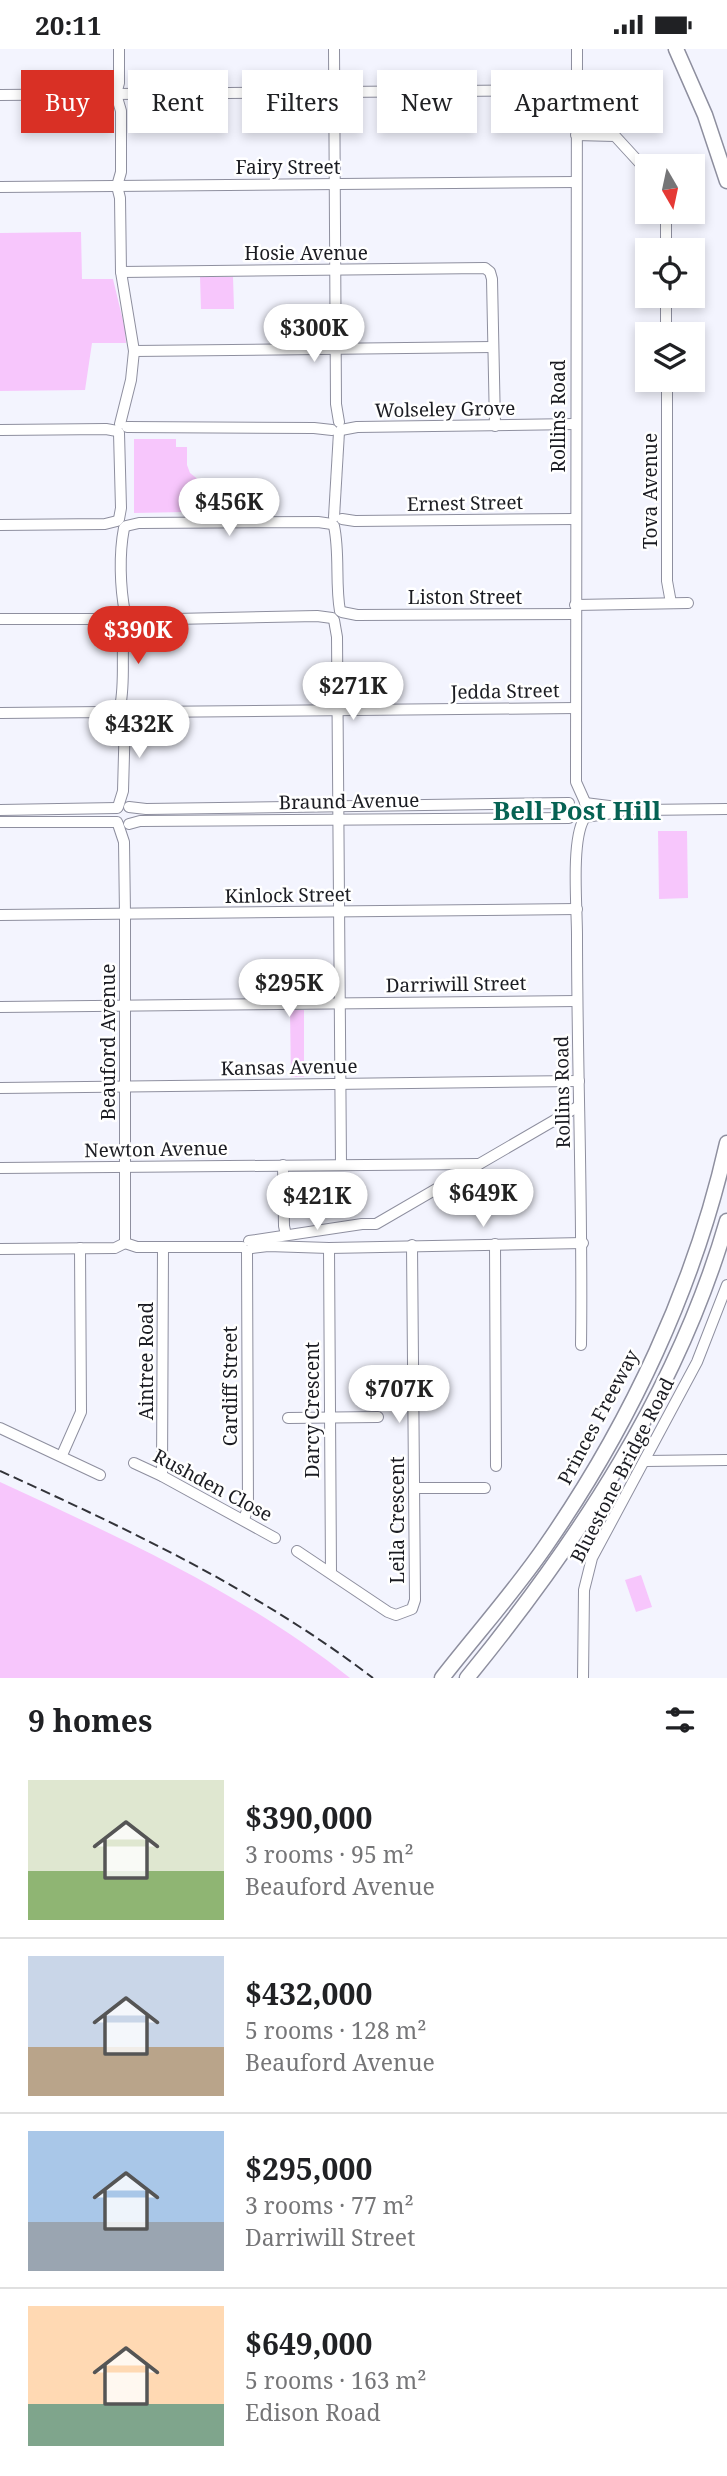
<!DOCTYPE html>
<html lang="en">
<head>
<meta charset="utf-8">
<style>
	body { margin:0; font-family:"Noto Serif",serif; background:#f2f2f2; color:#202124; height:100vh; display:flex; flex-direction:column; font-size:26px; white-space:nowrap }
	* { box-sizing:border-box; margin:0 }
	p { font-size:23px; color:#757577 }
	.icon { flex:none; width:38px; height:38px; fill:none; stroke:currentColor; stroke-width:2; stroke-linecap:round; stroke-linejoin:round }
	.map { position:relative; height:1629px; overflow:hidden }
	.panel { display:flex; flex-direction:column; background:#fff; flex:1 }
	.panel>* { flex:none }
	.banner { position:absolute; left:21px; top:21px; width:686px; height:63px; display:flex; gap:14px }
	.needle { width:46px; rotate:171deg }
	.fabs { position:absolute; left:635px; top:105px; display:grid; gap:14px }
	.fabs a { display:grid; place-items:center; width:70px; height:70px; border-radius:0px; background:#fff; box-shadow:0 4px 10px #0003; font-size:35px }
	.price { position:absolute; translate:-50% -60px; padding:0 16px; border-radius:24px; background:#fff; color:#222; font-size:23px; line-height:46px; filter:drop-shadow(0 2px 4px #0008) }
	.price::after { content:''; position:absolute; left:50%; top:42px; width:21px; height:16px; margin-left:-10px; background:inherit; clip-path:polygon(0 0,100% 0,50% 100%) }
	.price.active { background:#d93025; color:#fff }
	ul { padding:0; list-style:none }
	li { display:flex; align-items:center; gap:21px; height:175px; padding:0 28px }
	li+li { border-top:2px solid #e0e0e0 }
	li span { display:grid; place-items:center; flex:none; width:196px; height:140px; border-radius:0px; color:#555 }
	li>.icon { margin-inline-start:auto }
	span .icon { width:84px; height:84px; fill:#fffc; stroke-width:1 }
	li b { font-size:30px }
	h2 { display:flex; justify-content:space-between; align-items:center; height:84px; padding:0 28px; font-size:30px }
	.chip { padding:0 24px; border-radius:0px; background:#fff; box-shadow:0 4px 10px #0003; font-size:24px; line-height:63px }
	.chip.active { background:#d93025; color:#fff }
	.status { display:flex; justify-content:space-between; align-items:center; height:49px; padding:0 35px; background:#fff; direction:ltr }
	.status svg { height:19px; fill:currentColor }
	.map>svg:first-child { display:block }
</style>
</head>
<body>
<div class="status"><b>20:11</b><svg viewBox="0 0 49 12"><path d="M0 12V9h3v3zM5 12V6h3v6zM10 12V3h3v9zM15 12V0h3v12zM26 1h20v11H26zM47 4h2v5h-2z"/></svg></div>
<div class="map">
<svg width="727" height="1629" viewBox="0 0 727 1629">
	<rect width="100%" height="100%" fill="#f3f4fe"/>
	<g fill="#f7c6fc">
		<path d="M 81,183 L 82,230 L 113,230 L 125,280 L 126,294 L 92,294 L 85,341 L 0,342 L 0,184 Z"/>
		<path d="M 200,228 L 233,228 L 234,260 L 201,260 Z"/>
		<path d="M 134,390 L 176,390 L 176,398 L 187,398 L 187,416 L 190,424 L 200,432 L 202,445 L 184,446 L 185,463 L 134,464 Z"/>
		<path d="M 658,782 L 687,782 L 688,849 L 659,850 Z"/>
		<path d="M 290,961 L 304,961 L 304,1028 L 291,1028 Z"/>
		<path d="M 0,1433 C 121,1489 245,1545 350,1629 L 0,1629 Z"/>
		<path d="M 641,1526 L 652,1558 L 636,1563 L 625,1531 Z"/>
	</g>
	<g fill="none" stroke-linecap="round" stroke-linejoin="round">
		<defs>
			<g id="minor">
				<path d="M 119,0 L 119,34 L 116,45 L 121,62 L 121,123 L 117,137 L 120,149 L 121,223 L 134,302 L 131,331 L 120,375"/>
				<path d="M 334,0 L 336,355 L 339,373"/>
				<path d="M 577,0 L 576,718 L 576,733 L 585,753"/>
				<path d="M 0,46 L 577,41"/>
				<path d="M 576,86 L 615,87 L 648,123"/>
				<path d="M 0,138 L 576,133"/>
				<path d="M 666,163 L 666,201"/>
				<path d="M 121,223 L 485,219 L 490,223 L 492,230 L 495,377"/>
				<path d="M 666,247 L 666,285"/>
				<path d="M 134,302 L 493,298"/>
				<path d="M 667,331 L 667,532 L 671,554"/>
				<path d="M 127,378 L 314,379 L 332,381"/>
				<path d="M 0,381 L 106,380 L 117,382"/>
				<path d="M 341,381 L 357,378 L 575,375"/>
				<path d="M 334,468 L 339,383"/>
				<path d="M 119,470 L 121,459 L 119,384"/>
				<path d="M 342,470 L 355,472 L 575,470"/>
				<path d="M 0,476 L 105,475 L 117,472"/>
				<path d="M 126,477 L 139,474 L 318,473 L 332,475"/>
				<path d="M 334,477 C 340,505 335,534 340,562"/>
				<path d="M 124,479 C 119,505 120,538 125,564"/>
				<path d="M 575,556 L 688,554"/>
				<path d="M 342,563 L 357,566 L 575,565"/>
				<path d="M 0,570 L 102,570 L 118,572"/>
				<path d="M 127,571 L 317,567 L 332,569"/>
				<path d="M 334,571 L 337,588 L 341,1116"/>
				<path d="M 120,658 C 126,630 120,601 125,573"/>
				<path d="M 127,660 L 142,663 L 576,659"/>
				<path d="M 0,664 L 105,663 L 118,665"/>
				<path d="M 585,754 L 641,761 L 727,760"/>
				<path d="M 118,758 L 123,742 L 125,668"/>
				<path d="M 129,758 L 146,760 L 569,754"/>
				<path d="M 0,761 L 117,759"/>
				<path d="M 585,768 L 620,763"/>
				<path d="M 0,773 L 117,773"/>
				<path d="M 118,775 L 124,793 L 125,865 L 125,1194 L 137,1198 L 242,1198"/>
				<path d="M 129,775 L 140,772 L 569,769"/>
				<path d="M 0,866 L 577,860"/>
				<path d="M 0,958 L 577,952"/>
				<path d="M 0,1039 L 579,1032"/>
				<path d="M 283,1116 L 284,1177 L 286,1186"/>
				<path d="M 0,1119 L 479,1115"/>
				<path d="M 249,1192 L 362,1175 L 376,1175 L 579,1057"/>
				<path d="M 495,1195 L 496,1417"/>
				<path d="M 252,1199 L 268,1197 L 329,1199 L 583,1194"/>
				<path d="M 329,1199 L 331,1524"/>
				<path d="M 0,1200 L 115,1199 L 125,1194"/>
				<path d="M 581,1296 C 583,1159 577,1023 577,886 C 577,858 571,792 584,770"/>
				<path d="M 288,1369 L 378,1368"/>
				<path d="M 0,1379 L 100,1426"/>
				<path d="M 62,1406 L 81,1363 L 80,1199"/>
				<path d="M 645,1412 L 727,1411"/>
				<path d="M 134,1414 L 162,1427 L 275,1489"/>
				<path d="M 162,1427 L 163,1198"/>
				<path d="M 415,1439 L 485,1439"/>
				<path d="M 244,1470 L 248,1459 L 247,1202"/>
				<path d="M 297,1502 L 388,1563 L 396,1566 L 412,1560 L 415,1551 L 412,1196"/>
				<path d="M 583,1629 L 584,1541 L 592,1509 L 697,1313 L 727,1236"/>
			</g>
			<g id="highway">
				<path d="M 676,0 L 705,66 L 727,132"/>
				<path d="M 442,1629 C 477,1584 515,1542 547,1495 C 630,1375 695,1237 727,1094"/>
				<path d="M 467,1629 C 578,1493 678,1342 727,1172"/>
			</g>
		</defs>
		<use href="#minor" stroke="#8e8f9f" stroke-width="12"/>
		<use href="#highway" stroke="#8e8f9f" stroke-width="17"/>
		<use href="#minor" stroke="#fff" stroke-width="10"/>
		<use href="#highway" stroke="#fff" stroke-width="14"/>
		<path stroke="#323339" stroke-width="2" stroke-dasharray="10 5" stroke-linecap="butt" d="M 0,1422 C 130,1481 259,1542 373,1629"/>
	</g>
	<g text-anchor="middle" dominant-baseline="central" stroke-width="5" stroke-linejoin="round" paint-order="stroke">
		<g font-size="19" fill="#1b1c22" stroke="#fff">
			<text x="288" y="118">Fairy Street</text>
			<text x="306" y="204">Hosie Avenue</text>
			<text transform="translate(445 360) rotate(-1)">Wolseley Grove</text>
			<text transform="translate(558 367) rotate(-90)">Rollins Road</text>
			<text transform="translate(650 442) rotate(-90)">Tova Avenue</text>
			<text transform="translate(465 454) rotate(-1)">Ernest Street</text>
			<text x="465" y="548">Liston Street</text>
			<text transform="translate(505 642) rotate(-1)">Jedda Street</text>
			<text transform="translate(349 752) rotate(-1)">Braund Avenue</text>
			<text transform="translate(288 846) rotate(-1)">Kinlock Street</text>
			<text transform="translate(456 935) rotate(-1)">Darriwill Street</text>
			<text transform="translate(108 993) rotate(-90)">Beauford Avenue</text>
			<text transform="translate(289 1018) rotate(-1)">Kansas Avenue</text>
			<text transform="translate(562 1043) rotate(-91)">Rollins Road</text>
			<text transform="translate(156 1100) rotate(-1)">Newton Avenue</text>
			<text transform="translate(146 1312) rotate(-90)">Aintree Road</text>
			<text transform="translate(230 1337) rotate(-90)">Cardiff Street</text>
			<text transform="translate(312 1361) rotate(-90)">Darcy Crescent</text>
			<text transform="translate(598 1368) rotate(-62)">Princes Freeway</text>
			<text transform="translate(622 1421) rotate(-63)">Bluestone Bridge Road</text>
			<text transform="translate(213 1436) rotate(28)">Rushden Close</text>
			<text transform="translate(397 1471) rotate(-90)">Leila Crescent</text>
		</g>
		<g font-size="26" font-weight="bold" fill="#066253" stroke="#fff">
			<text x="577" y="761">Bell Post Hill</text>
		</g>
	</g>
</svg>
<div class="fabs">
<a><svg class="needle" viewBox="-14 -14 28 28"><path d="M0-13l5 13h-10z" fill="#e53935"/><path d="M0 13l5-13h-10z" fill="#757577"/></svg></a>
<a><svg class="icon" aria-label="locate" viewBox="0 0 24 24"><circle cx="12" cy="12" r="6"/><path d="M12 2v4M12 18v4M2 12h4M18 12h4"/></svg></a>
<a><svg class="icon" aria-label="layers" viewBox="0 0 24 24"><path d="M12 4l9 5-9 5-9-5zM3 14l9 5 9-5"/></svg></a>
</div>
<b class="price" style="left:314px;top:315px">$300K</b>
<b class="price" style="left:229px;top:489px">$456K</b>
<b class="price active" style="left:138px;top:617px">$390K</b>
<b class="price" style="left:353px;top:673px">$271K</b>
<b class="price" style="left:139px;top:711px">$432K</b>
<b class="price" style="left:289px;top:970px">$295K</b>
<b class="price" style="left:483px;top:1180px">$649K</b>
<b class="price" style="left:317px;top:1183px">$421K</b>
<b class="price" style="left:399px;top:1376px">$707K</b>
<div class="banner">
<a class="chip active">Buy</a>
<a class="chip">Rent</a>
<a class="chip">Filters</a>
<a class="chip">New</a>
<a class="chip">Apartment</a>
</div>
</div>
<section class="panel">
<h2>9 homes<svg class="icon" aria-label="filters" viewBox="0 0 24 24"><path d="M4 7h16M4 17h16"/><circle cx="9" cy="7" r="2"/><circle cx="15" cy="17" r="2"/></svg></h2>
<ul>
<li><span style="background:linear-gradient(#dfe7d0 65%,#8fb573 0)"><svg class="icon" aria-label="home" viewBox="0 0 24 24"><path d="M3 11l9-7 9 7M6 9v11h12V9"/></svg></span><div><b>$390,000</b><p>3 rooms · 95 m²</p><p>Beauford Avenue</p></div></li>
<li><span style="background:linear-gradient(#c9d6e8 65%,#b9a48a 0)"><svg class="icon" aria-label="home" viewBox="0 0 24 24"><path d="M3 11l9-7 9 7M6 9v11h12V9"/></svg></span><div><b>$432,000</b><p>5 rooms · 128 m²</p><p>Beauford Avenue</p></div></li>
<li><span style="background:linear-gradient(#a9c7e8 65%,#9aa5b1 0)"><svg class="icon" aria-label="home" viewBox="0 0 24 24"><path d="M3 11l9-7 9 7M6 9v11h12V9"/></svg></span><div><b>$295,000</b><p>3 rooms · 77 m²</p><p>Darriwill Street</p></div></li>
<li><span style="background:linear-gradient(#ffd9b3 70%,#7fa58c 0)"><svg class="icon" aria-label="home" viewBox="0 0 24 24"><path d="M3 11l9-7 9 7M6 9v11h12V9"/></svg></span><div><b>$649,000</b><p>5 rooms · 163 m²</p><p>Edison Road</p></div></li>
</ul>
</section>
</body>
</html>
